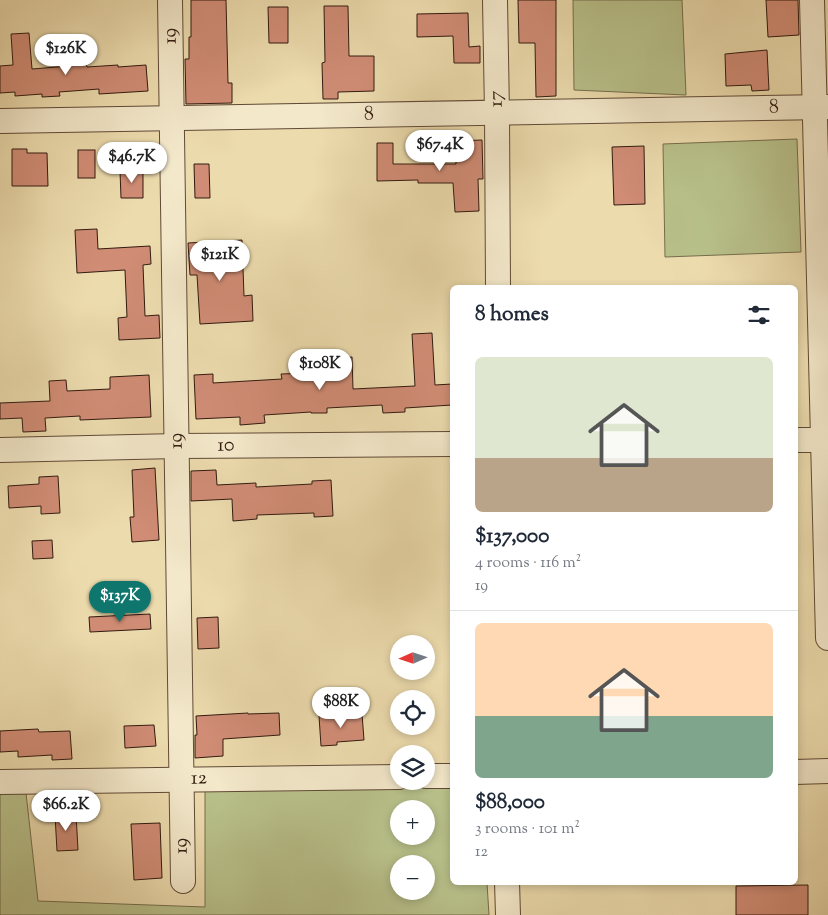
<!DOCTYPE html>
<html lang="en">
<head>
<meta charset="utf-8">
<style>
	body { margin:0; font-family:"Sorts Mill Goudy",serif; background:#f2f2f3; color:#1f2937; height:100vh; display:flex; flex-direction:column; font-size:19px; white-space:nowrap }
	* { box-sizing:border-box; margin:0 }
	p { font-size:16px; color:#747a83 }
	.icon { flex:none; width:28px; height:28px; fill:none; stroke:currentColor; stroke-width:2; stroke-linecap:round; stroke-linejoin:round }
	.map { position:relative; flex:1; overflow:hidden }
	.drawer { position:absolute; left:450px; top:285px; width:348px; height:600px; display:flex; flex-direction:column; background:#fff; border-radius:8px; box-shadow:0 2px 8px #0003 }
	.drawer>* { flex:none }
	.needle { width:32px; rotate:267deg }
	.controls { position:absolute; left:390px; top:635px; display:grid; gap:10px }
	.controls a { display:grid; place-items:center; width:45px; height:45px; border-radius:50%; background:#fff; box-shadow:0 2px 8px #0003; font-size:25px }
	.price { position:absolute; translate:-50% -42px; padding:0 11px; border-radius:18px; background:#fff; color:#222; font-size:16px; line-height:32px; filter:drop-shadow(0 1px 2px #0008) }
	.price::after { content:''; position:absolute; left:50%; top:30px; width:15px; height:11px; margin-left:-8px; background:inherit; clip-path:polygon(0 0,100% 0,50% 100%) }
	.price.on { background:#0f766e; color:#fff }
	ul { padding:0; list-style:none }
	li { display:grid; align-content:center; gap:10px; height:265px; padding:0 25px }
	li+li { border-top:1px solid #e0e1e3 }
	li span { display:grid; place-items:center; height:155px; border-radius:8px; color:#555 }
	li>.icon { margin-inline-start:auto }
	span .icon { width:90px; height:90px; fill:#fffc; stroke-width:1 }
	li b { font-size:21px }
	h2 { display:flex; justify-content:space-between; align-items:center; height:60px; padding:0 25px; font-size:21px }
	.map>svg:first-child { display:block }
</style>
</head>
<body>
<div class="map">
<svg width="828" height="915" viewBox="0 0 828 915">
	<rect width="100%" height="100%" fill="#ecdbad"/>
	<filter id="stains"><feTurbulence type="fractalNoise" baseFrequency=".004" numOctaves="4"/><feColorMatrix values="0 0 0 0 .2 0 0 0 0 .09 0 0 0 0 .02 0 0 0 .5 -.17"/></filter>
	<radialGradient id="worn" r=".72"><stop offset=".6" stop-color="#630" stop-opacity="0"/><stop offset="1" stop-color="#630" stop-opacity=".3"/></radialGradient>
	<g fill="#b8c08a" stroke="#756d4c" fill-rule="evenodd">
		<path d="M 573,0 L 682,0 L 686,95 L 574,90 Z"/>
		<path d="M 797,139 L 801,252 L 665,257 L 663,144 Z"/>
		<path d="M 452,773 L 452,882 L 487,883 L 489,915 L 0,915 L 0,785 L 25,784 L 38,901 L 205,907 L 205,778 L 426,781 ZM 399,809 L 426,809 L 426,836 L 399,836 ZM 399,864 L 426,864 L 426,891 L 399,891 Z"/>
	</g>
	<g fill="#d08c75" stroke="#321a0f">
		<path d="M 191,0 L 226,0 L 228,83 L 232,83 L 232,103 L 186,104 L 185,59 L 189,59 L 189,37 L 191,37 Z"/>
		<path d="M 518,0 L 556,0 L 556,96 L 536,97 L 535,43 L 519,43 Z"/>
		<path d="M 766,0 L 798,0 L 799,35 L 768,37 Z"/>
		<path d="M 324,6 L 348,6 L 349,56 L 374,56 L 374,91 L 338,92 L 338,99 L 323,99 L 322,63 L 325,62 Z"/>
		<path d="M 268,7 L 288,7 L 288,43 L 269,43 Z"/>
		<path d="M 468,13 L 469,47 L 480,46 L 480,63 L 454,63 L 453,36 L 417,37 L 417,14 Z"/>
		<path d="M 29,33 L 32,69 L 69,66 L 68,65 L 86,63 L 87,67 L 118,65 L 118,67 L 146,65 L 148,91 L 99,94 L 99,89 L 59,92 L 60,96 L 42,97 L 42,94 L 15,96 L 15,92 L 0,93 L 0,66 L 13,65 L 11,34 Z"/>
		<path d="M 767,50 L 769,90 L 752,91 L 751,85 L 726,86 L 725,54 Z"/>
		<path d="M 482,140 L 483,179 L 478,179 L 479,211 L 455,212 L 453,183 L 418,183 L 418,180 L 377,181 L 377,143 L 393,143 L 393,164 L 456,164 L 455,141 Z"/>
		<path d="M 644,146 L 645,204 L 614,205 L 612,147 Z"/>
		<path d="M 12,149 L 27,149 L 27,153 L 47,153 L 48,186 L 12,186 Z"/>
		<rect x="78" y="150" width="17" height="28"/>
		<path d="M 194,164 L 209,164 L 210,198 L 195,198 Z"/>
		<path d="M 120,171 L 143,171 L 143,198 L 121,198 Z"/>
		<path d="M 97,229 L 98,249 L 150,246 L 151,264 L 143,265 L 145,316 L 159,315 L 160,338 L 119,340 L 118,318 L 127,317 L 125,270 L 77,273 L 75,230 Z"/>
		<path d="M 242,240 L 244,296 L 252,295 L 253,321 L 200,324 L 197,275 L 190,275 L 188,243 Z"/>
		<path d="M 432,333 L 435,385 L 452,384 L 452,405 L 405,408 L 405,412 L 383,413 L 382,405 L 327,408 L 327,413 L 311,413 L 311,412 L 264,415 L 265,423 L 240,425 L 240,417 L 196,419 L 194,375 L 213,374 L 213,383 L 282,379 L 281,374 L 309,373 L 309,370 L 330,369 L 330,359 L 352,357 L 353,389 L 415,386 L 412,334 Z"/>
		<path d="M 149,375 L 151,417 L 80,420 L 80,416 L 45,418 L 46,431 L 23,432 L 22,418 L 0,419 L 0,403 L 50,401 L 49,381 L 66,380 L 67,391 L 110,389 L 110,377 Z"/>
		<path d="M 155,468 L 159,540 L 132,542 L 130,517 L 134,517 L 132,470 Z"/>
		<path d="M 216,470 L 217,485 L 256,483 L 256,487 L 312,484 L 312,481 L 331,480 L 333,516 L 314,517 L 314,513 L 257,515 L 257,519 L 233,521 L 232,499 L 191,501 L 191,471 Z"/>
		<path d="M 58,476 L 60,513 L 41,514 L 41,506 L 9,508 L 8,486 L 39,484 L 39,477 Z"/>
		<path d="M 52,540 L 53,558 L 33,559 L 32,541 Z"/>
		<path d="M 150,614 L 151,629 L 90,632 L 89,617 Z"/>
		<path d="M 218,617 L 219,648 L 198,649 L 197,618 Z"/>
		<path d="M 248,713 L 248,714 L 279,713 L 280,735 L 223,739 L 223,756 L 195,758 L 195,735 L 197,735 L 196,716 Z"/>
		<path d="M 362,714 L 364,740 L 337,742 L 337,745 L 321,746 L 319,716 Z"/>
		<path d="M 154,725 L 156,746 L 125,748 L 124,726 Z"/>
		<path d="M 38,729 L 39,732 L 70,731 L 72,759 L 52,760 L 52,755 L 18,757 L 18,751 L 0,752 L 0,731 Z"/>
		<path d="M 76,814 L 78,850 L 57,851 L 55,815 Z"/>
		<path d="M 160,823 L 162,878 L 134,880 L 131,824 Z"/>
		<path d="M 808,885 L 808,915 L 736,915 L 736,886 Z"/>
	</g>
	<g fill="none" stroke-linecap="round" stroke-linejoin="round">
		<defs>
			<g id="minor">
				<path d="M 170,0 L 183,881"/>
				<path d="M 495,0 L 497,113 L 498,288"/>
				<path d="M 812,0 L 828,638"/>
				<path d="M 0,121 L 828,107"/>
				<path d="M 795,440 L 828,440"/>
				<path d="M 0,450 L 177,446 L 452,444"/>
				<path d="M 795,772 L 828,771"/>
				<path d="M 426,776 L 452,776"/>
				<path d="M 0,782 L 399,777"/>
				<path d="M 507,882 L 508,915"/>
			</g>
		</defs>
		<use href="#minor" stroke="#604a36" stroke-width="26"/>
		<use href="#minor" stroke="#f3e8ca" stroke-width="24"/>
	</g>
	<g text-anchor="middle" dominant-baseline="central" stroke-width="4.5" stroke-linejoin="round" paint-order="stroke">
		<g font-size="20" fill="#321a0f" stroke="#f3e8ca">
			<text transform="translate(171 36) rotate(-91)">19</text>
			<text transform="translate(497 99) rotate(-91)">17</text>
			<text transform="translate(774 108) rotate(-1)">8</text>
			<text transform="translate(369 115) rotate(-1)">8</text>
			<text transform="translate(177 441) rotate(-91)">19</text>
			<text transform="translate(226 446) rotate(-1)">10</text>
			<text transform="translate(199 779) rotate(-1)">12</text>
			<text transform="translate(182 846) rotate(-91)">19</text>
		</g>
	</g>
	<rect width="100%" height="100%" filter="url(#stains)"/>
	<rect width="100%" height="100%" fill="url(#worn)"/>
</svg>
<div class="controls">
<a><svg class="needle" viewBox="-14 -14 28 28"><path d="M0-13l5 13h-10z" fill="#e53935"/><path d="M0 13l5-13h-10z" fill="#747a83"/></svg></a>
<a><svg class="icon" aria-label="locate" viewBox="0 0 24 24"><circle cx="12" cy="12" r="6"/><path d="M12 2v4M12 18v4M2 12h4M18 12h4"/></svg></a>
<a><svg class="icon" aria-label="layers" viewBox="0 0 24 24"><path d="M12 4l9 5-9 5-9-5zM3 14l9 5 9-5"/></svg></a>
<a>+</a>
<a>−</a>
</div>
<b class="price" style="left:66px;top:76px">$126K</b>
<b class="price" style="left:440px;top:172px">$67.4K</b>
<b class="price" style="left:132px;top:184px">$46.7K</b>
<b class="price" style="left:220px;top:282px">$121K</b>
<b class="price" style="left:320px;top:391px">$108K</b>
<b class="price on" style="left:120px;top:623px">$137K</b>
<b class="price" style="left:341px;top:729px">$88K</b>
<b class="price" style="left:66px;top:832px">$66.2K</b>
<section class="drawer">
<h2>8 homes<svg class="icon" aria-label="filters" viewBox="0 0 24 24"><path d="M4 7h16M4 17h16"/><circle cx="9" cy="7" r="2"/><circle cx="15" cy="17" r="2"/></svg></h2>
<ul>
<li><span style="background:linear-gradient(#dfe7d0 65%,#b9a48a 0)"><svg class="icon" aria-label="home" viewBox="0 0 24 24"><path d="M3 11l9-7 9 7M6 9v11h12V9"/></svg></span><div><b>$137,000</b><p>4 rooms · 116 m²</p><p>19</p></div></li>
<li><span style="background:linear-gradient(#ffd9b3 60%,#7fa58c 0)"><svg class="icon" aria-label="home" viewBox="0 0 24 24"><path d="M3 11l9-7 9 7M6 9v11h12V9"/></svg></span><div><b>$88,000</b><p>3 rooms · 101 m²</p><p>12</p></div></li>
</ul>
</section>
</div>
</body>
</html>
